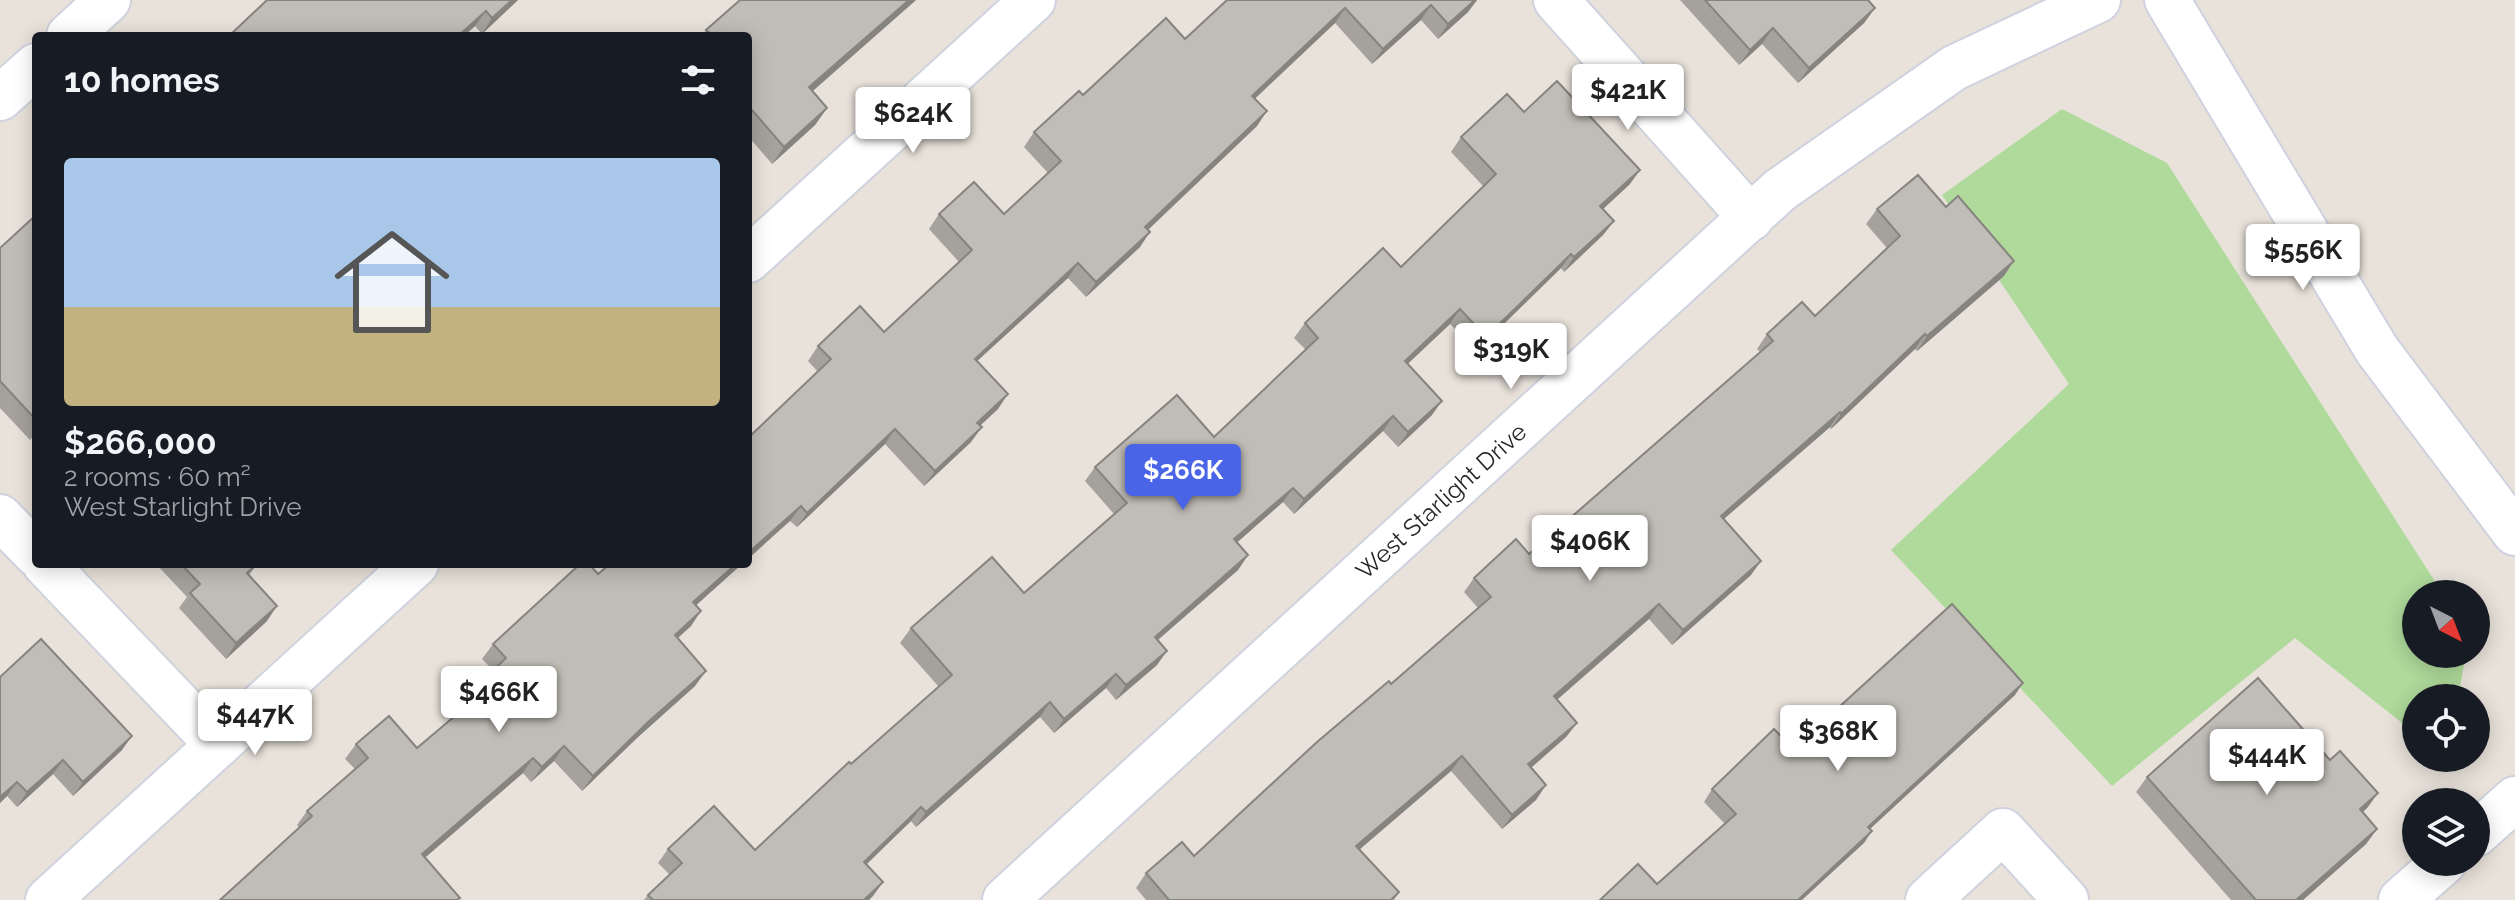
<!DOCTYPE html>
<html lang="en">
<head>
<meta charset="utf-8">
<style>
	body { margin:0; font-family:Raleway,sans-serif; background:#20242c; color:#f1f3f6; height:100vh; display:flex; flex-direction:column; font-size:30px; white-space:nowrap }
	* { box-sizing:border-box; margin:0 }
	p { font-size:26px; color:#9ea1a6 }
	.icon { flex:none; width:44px; height:44px; fill:none; stroke:currentColor; stroke-width:2; stroke-linecap:round; stroke-linejoin:round }
	.map { position:relative; flex:1; overflow:hidden }
	.drawer { position:absolute; left:32px; top:32px; width:720px; height:536px; display:flex; flex-direction:column; background:#171b24; border-radius:8px; box-shadow:0 4px 20px #0003 }
	.drawer>* { flex:none }
	.needle { width:52px; rotate:138deg }
	.fabs { position:absolute; left:2402px; top:580px; display:grid; gap:16px }
	.fabs a { display:grid; place-items:center; width:88px; height:88px; border-radius:50%; background:#171b24; box-shadow:0 4px 20px #0003; font-size:40px }
	.price { position:absolute; translate:-50% -68px; padding:0 18px; border-radius:8px; background:#fff; color:#222; font-size:26px; line-height:52px; filter:drop-shadow(0 2px 4px #0008) }
	.price::after { content:''; position:absolute; left:50%; top:48px; width:24px; height:18px; margin-left:-12px; background:inherit; clip-path:polygon(0 0,100% 0,50% 100%) }
	.price.on { background:#4964e6; color:#fff }
	ul { padding:0; list-style:none }
	li { display:grid; align-content:center; gap:16px; height:424px; padding:0 32px }
	li+li { border-top:2px solid #363941 }
	li span { display:grid; place-items:center; height:248px; border-radius:8px; color:#555 }
	li>.icon { margin-inline-start:auto }
	span .icon { width:144px; height:144px; fill:#fffc; stroke-width:1 }
	li b { font-size:34px }
	h2 { display:flex; justify-content:space-between; align-items:center; height:96px; padding:0 32px; font-size:34px }
	.map>svg:first-child { display:block }
</style>
</head>
<body>
<div class="map">
<svg width="2515" height="900" viewBox="0 0 2515 900">
	<rect width="100%" height="100%" fill="#e8e2da"/>
	<path fill="#afda9b" d="M 2062,109 L 2167,163 L 2443,594 L 2416,594 L 2416,654 L 2466,654 L 2458,698 L 2416,698 L 2416,734 L 2295,638 L 2112,786 L 1891,550 L 2069,384 L 1942,195 Z"/>
	<g fill="none" stroke-linecap="round" stroke-linejoin="round">
		<defs>
			<g id="street">
				<path d="M 1556,0 L 1751,218"/>
				<path d="M 69,36 L 108,0"/>
				<path d="M 0,98 L 36,66"/>
				<path d="M 748,260 L 1033,0"/>
				<path d="M 0,517 L 36,554"/>
				<path d="M 45,564 L 218,745"/>
				<path d="M 2476,834 L 2515,799"/>
				<path d="M 48,900 L 416,564"/>
				<path d="M 1005,900 L 1780,190 L 1954,68 L 2098,0"/>
				<path d="M 1928,900 L 2003,831 L 2066,900"/>
				<path d="M 2401,900 L 2444,862"/>
			</g>
			<path id="secondary" d="M 2167,0 L 2377,350 L 2515,533"/>
		</defs>
		<use href="#street" stroke="#cfd2de" stroke-width="48"/>
		<use href="#secondary" stroke="#cfd2de" stroke-width="48"/>
		<use href="#street" stroke="#fff" stroke-width="44"/>
		<use href="#secondary" stroke="#fff" stroke-width="44"/>
	</g>
	<g fill="#a5a29d">
		<path d="M 267,0 L 518,0 L 482,34 L 475,26 L 464,36 L 229,36 Z"/>
		<path d="M 740,0 L 916,0 L 812,91 L 827,108 L 815,125 L 772,164 L 748,136 L 748,36 L 702,36 L 706,30 Z"/>
		<path d="M 1227,0 L 1477,0 L 1468,12 L 1438,39 L 1421,20 L 1372,64 L 1335,23 L 1255,98 L 1257,126 L 1148,230 L 1140,247 L 1086,297 L 1068,278 L 977,361 L 998,409 L 980,425 L 971,442 L 924,486 L 885,444 L 797,527 L 790,521 L 818,372 L 808,361 L 818,346 L 884,332 L 959,262 L 929,229 L 939,214 L 1004,214 L 1048,173 L 1024,147 L 1034,132 L 1083,95 L 1185,39 Z"/>
		<path d="M 1680,0 L 1868,0 L 1875,8 L 1864,23 L 1798,83 L 1762,44 L 1739,65 Z"/>
		<path d="M 1524,112 L 1630,184 L 1603,209 L 1614,221 L 1603,235 L 1564,272 L 1561,268 L 1476,351 L 1450,324 L 1407,364 L 1432,415 L 1398,447 L 1383,431 L 1294,514 L 1283,502 L 1237,542 L 1248,555 L 1238,570 L 1158,640 L 1157,665 L 1116,700 L 1106,688 L 1054,733 L 1040,717 L 916,827 L 911,821 L 867,864 L 883,882 L 869,900 L 644,900 L 648,895 L 670,875 L 658,863 L 668,849 L 755,850 L 939,687 L 900,643 L 911,628 L 1024,593 L 1114,514 L 1085,481 L 1095,467 L 1214,437 L 1306,350 L 1294,338 L 1305,323 L 1401,267 L 1484,187 L 1451,152 L 1461,137 Z"/>
		<path d="M 1877,209 L 2004,276 L 1917,351 L 1915,349 L 1831,429 L 1830,427 L 1724,519 L 1751,575 L 1672,645 L 1649,619 L 1557,700 L 1577,723 L 1566,737 L 1531,768 L 1536,800 L 1502,829 L 1451,771 L 1360,849 L 1399,892 L 1394,900 L 1146,900 L 1136,888 L 1146,873 L 1194,856 L 1478,608 L 1464,592 L 1474,578 L 1529,554 L 1760,352 L 1757,349 L 1767,334 L 1815,316 L 1887,248 L 1866,224 Z"/>
		<path d="M 36,215 L 36,434 L 30,440 L 0,408 L 0,248 Z"/>
		<path d="M 156,564 L 257,564 L 249,575 L 267,621 L 226,659 L 179,608 L 187,597 Z"/>
		<path d="M 610,564 L 742,564 L 696,605 L 691,626 L 678,638 L 695,686 L 638,737 L 582,791 L 554,761 L 531,782 L 523,773 L 425,857 L 460,898 L 458,900 L 220,900 L 299,828 L 297,825 L 307,811 L 355,769 L 345,759 L 356,744 L 417,748 L 461,710 L 459,708 L 470,693 L 493,670 L 482,659 L 493,644 L 598,574 Z"/>
		<path d="M 0,677 L 122,750 L 73,796 L 53,774 L 17,807 L 7,796 L 0,803 Z"/>
		<path d="M 2015,695 L 1870,829 L 1864,843 L 1657,884 L 1725,824 L 1704,802 L 1712,789 L 1793,749 Z"/>
		<path d="M 2330,760 L 2378,793 L 2367,808 L 2363,812 L 2377,829 L 2366,844 L 2303,900 L 2231,900 L 2136,792 L 2147,777 Z"/>
	</g>
	<g fill="#86847f">
		<path d="M 512,0 L 518,0 L 482,34 L 492,18 Z"/>
		<path d="M 909,0 L 916,0 L 797,105 L 809,87 Z"/>
		<path d="M 1475,0 L 1477,0 L 1468,12 L 1438,39 L 1448,24 Z"/>
		<path d="M 1431,5 L 1421,20 L 1372,64 L 1383,49 Z"/>
		<path d="M 1345,8 L 1335,23 L 1242,111 L 1252,96 Z"/>
		<path d="M 1875,8 L 1864,23 L 1798,83 L 1809,68 Z"/>
		<path d="M 486,11 L 475,26 L 464,36 L 458,36 Z"/>
		<path d="M 1773,28 L 1762,44 L 1739,65 L 1750,50 Z"/>
		<path d="M 827,108 L 815,125 L 772,164 L 784,147 Z"/>
		<path d="M 1267,111 L 1257,126 L 1135,242 L 1145,227 Z"/>
		<path d="M 1640,170 L 1630,184 L 1590,221 L 1600,206 Z"/>
		<path d="M 1614,221 L 1603,235 L 1564,272 L 1574,257 Z"/>
		<path d="M 1150,232 L 1140,247 L 1086,297 L 1096,282 Z"/>
		<path d="M 1571,254 L 1561,268 L 1476,351 L 1486,337 Z"/>
		<path d="M 2014,261 L 2004,276 L 1917,351 L 1927,336 Z"/>
		<path d="M 1078,263 L 1068,278 L 964,373 L 975,359 Z"/>
		<path d="M 1460,309 L 1450,324 L 1395,376 L 1405,361 Z"/>
		<path d="M 1925,334 L 1915,349 L 1831,429 L 1841,414 Z"/>
		<path d="M 1008,394 L 998,409 L 967,438 L 977,423 Z"/>
		<path d="M 1442,401 L 1432,415 L 1398,447 L 1408,432 Z"/>
		<path d="M 1840,412 L 1830,427 L 1711,530 L 1721,516 Z"/>
		<path d="M 1393,416 L 1383,431 L 1294,514 L 1304,499 Z"/>
		<path d="M 982,427 L 971,442 L 924,486 L 935,471 Z"/>
		<path d="M 895,429 L 885,444 L 797,527 L 807,513 Z"/>
		<path d="M 1293,488 L 1283,502 L 1224,554 L 1234,539 Z"/>
		<path d="M 801,506 L 790,521 L 748,559 L 748,553 Z"/>
		<path d="M 1248,555 L 1238,570 L 1145,651 L 1155,637 Z"/>
		<path d="M 1761,561 L 1751,575 L 1672,645 L 1683,630 Z"/>
		<path d="M 736,564 L 742,564 L 683,617 L 693,602 Z"/>
		<path d="M 1659,604 L 1649,619 L 1544,711 L 1554,696 Z"/>
		<path d="M 277,606 L 267,621 L 226,659 L 236,643 Z"/>
		<path d="M 701,611 L 691,626 L 665,649 L 675,635 Z"/>
		<path d="M 1167,651 L 1157,665 L 1116,700 L 1126,685 Z"/>
		<path d="M 706,671 L 695,686 L 638,737 L 582,791 L 593,776 L 648,722 Z"/>
		<path d="M 1116,674 L 1106,688 L 1054,733 L 1064,719 Z"/>
		<path d="M 2023,683 L 2015,695 L 1859,839 L 1868,827 Z"/>
		<path d="M 1050,702 L 1040,717 L 916,827 L 926,812 Z"/>
		<path d="M 1577,723 L 1566,737 L 1518,779 L 1528,764 Z"/>
		<path d="M 132,736 L 122,750 L 73,796 L 83,782 Z"/>
		<path d="M 564,746 L 554,761 L 531,782 L 542,767 Z"/>
		<path d="M 1462,756 L 1451,771 L 1346,861 L 1356,846 Z"/>
		<path d="M 533,758 L 523,773 L 412,869 L 422,854 Z"/>
		<path d="M 63,760 L 53,774 L 17,807 L 27,792 Z"/>
		<path d="M 17,782 L 7,796 L 0,803 L 0,797 Z"/>
		<path d="M 1546,785 L 1536,800 L 1502,829 L 1512,815 Z"/>
		<path d="M 2378,793 L 2367,808 L 2349,824 L 2360,809 Z"/>
		<path d="M 921,807 L 911,821 L 854,876 L 864,862 Z"/>
		<path d="M 2377,829 L 2366,844 L 2303,900 L 2296,900 Z"/>
		<path d="M 1872,831 L 1864,843 L 1802,900 L 1798,900 Z"/>
		<path d="M 883,882 L 873,896 L 869,900 L 864,900 Z"/>
	</g>
	<g fill="#c0bcb6" stroke="#86847f" stroke-width="2">
		<path d="M 267,0 L 512,0 L 492,18 L 486,11 L 458,36 L 229,36 Z"/>
		<path d="M 740,0 L 909,0 L 809,87 L 827,108 L 784,147 L 752,110 L 748,113 L 748,36 L 707,36 L 710,33 L 706,30 Z"/>
		<path d="M 1227,0 L 1475,0 L 1448,24 L 1431,5 L 1383,49 L 1345,8 L 1252,96 L 1267,111 L 1145,227 L 1150,232 L 1096,282 L 1078,263 L 975,359 L 1008,394 L 977,423 L 982,427 L 935,471 L 895,429 L 807,513 L 801,506 L 748,553 L 748,438 L 831,359 L 818,346 L 860,306 L 884,332 L 972,250 L 939,214 L 974,182 L 1004,214 L 1061,161 L 1034,132 L 1079,91 L 1083,95 L 1166,18 L 1185,39 Z"/>
		<path d="M 1705,0 L 1868,0 L 1875,8 L 1809,68 L 1773,28 L 1750,50 Z"/>
		<path d="M 1557,81 L 1640,170 L 1600,206 L 1614,221 L 1574,257 L 1571,254 L 1486,337 L 1460,309 L 1405,361 L 1442,401 L 1408,432 L 1393,416 L 1304,499 L 1293,488 L 1234,539 L 1248,555 L 1155,637 L 1167,651 L 1126,685 L 1116,674 L 1064,719 L 1050,702 L 926,812 L 921,807 L 864,862 L 883,882 L 864,900 L 653,900 L 648,895 L 682,863 L 668,849 L 714,806 L 755,850 L 849,762 L 851,764 L 952,675 L 911,628 L 992,557 L 1024,593 L 1127,503 L 1095,467 L 1177,395 L 1214,437 L 1318,338 L 1305,323 L 1383,248 L 1401,267 L 1496,174 L 1461,137 L 1507,94 L 1524,112 Z"/>
		<path d="M 1918,175 L 1946,207 L 1958,196 L 2014,261 L 1927,336 L 1925,334 L 1841,414 L 1840,412 L 1721,516 L 1761,561 L 1683,630 L 1659,604 L 1554,696 L 1577,723 L 1528,764 L 1546,785 L 1512,815 L 1462,756 L 1356,846 L 1399,892 L 1391,900 L 1169,900 L 1146,873 L 1182,842 L 1194,856 L 1317,742 L 1389,681 L 1391,684 L 1491,597 L 1474,578 L 1516,539 L 1529,554 L 1773,341 L 1767,334 L 1802,302 L 1815,316 L 1900,236 L 1877,209 Z"/>
		<path d="M 36,215 L 36,420 L 0,381 L 0,248 Z"/>
		<path d="M 181,564 L 257,564 L 247,573 L 277,606 L 236,643 L 190,593 L 200,584 Z"/>
		<path d="M 580,564 L 589,564 L 598,574 L 610,564 L 736,564 L 693,602 L 701,611 L 675,635 L 706,671 L 648,722 L 593,776 L 564,746 L 542,767 L 533,758 L 422,854 L 460,898 L 457,900 L 220,900 L 312,816 L 307,811 L 368,758 L 356,744 L 389,716 L 417,748 L 475,699 L 470,693 L 506,658 L 493,644 Z"/>
		<path d="M 1952,604 L 2023,683 L 1868,827 L 1872,831 L 1798,900 L 1600,900 L 1638,864 L 1657,884 L 1736,814 L 1712,789 L 1774,729 L 1793,749 Z"/>
		<path d="M 41,639 L 132,736 L 83,782 L 63,760 L 27,792 L 17,782 L 0,797 L 0,677 Z"/>
		<path d="M 2258,678 L 2330,760 L 2340,751 L 2378,793 L 2360,809 L 2377,829 L 2296,900 L 2256,900 L 2147,777 Z"/>
	</g>
	<g text-anchor="middle" dominant-baseline="central" stroke-width="8" stroke-linejoin="round" paint-order="stroke">
		<g font-size="24" fill="#272727" stroke="#fff">
			<text transform="translate(1441 501) rotate(-42)">West Starlight Drive</text>
		</g>
	</g>
</svg>
<div class="fabs">
<a><svg class="needle" viewBox="-14 -14 28 28"><path d="M0-13l5 13h-10z" fill="#e53935"/><path d="M0 13l5-13h-10z" fill="#9ea1a6"/></svg></a>
<a><svg class="icon" aria-label="locate" viewBox="0 0 24 24"><circle cx="12" cy="12" r="6"/><path d="M12 2v4M12 18v4M2 12h4M18 12h4"/></svg></a>
<a><svg class="icon" aria-label="layers" viewBox="0 0 24 24"><path d="M12 4l9 5-9 5-9-5zM3 14l9 5 9-5"/></svg></a>
</div>
<b class="price" style="left:1628px;top:132px">$421K</b>
<b class="price" style="left:913px;top:155px">$624K</b>
<b class="price" style="left:2303px;top:292px">$556K</b>
<b class="price" style="left:1511px;top:391px">$319K</b>
<b class="price on" style="left:1183px;top:512px">$266K</b>
<b class="price" style="left:1590px;top:583px">$406K</b>
<b class="price" style="left:499px;top:734px">$466K</b>
<b class="price" style="left:255px;top:757px">$447K</b>
<b class="price" style="left:1838px;top:773px">$368K</b>
<b class="price" style="left:2267px;top:797px">$444K</b>
<section class="drawer">
<h2>10 homes<svg class="icon" aria-label="filters" viewBox="0 0 24 24"><path d="M4 7h16M4 17h16"/><circle cx="9" cy="7" r="2"/><circle cx="15" cy="17" r="2"/></svg></h2>
<ul>
<li><span style="background:linear-gradient(#a9c7e8 60%,#c2b280 0)"><svg class="icon" aria-label="home" viewBox="0 0 24 24"><path d="M3 11l9-7 9 7M6 9v11h12V9"/></svg></span><div><b>$266,000</b><p>2 rooms · 60 m²</p><p>West Starlight Drive</p></div></li>
</ul>
</section>
</div>
</body>
</html>
